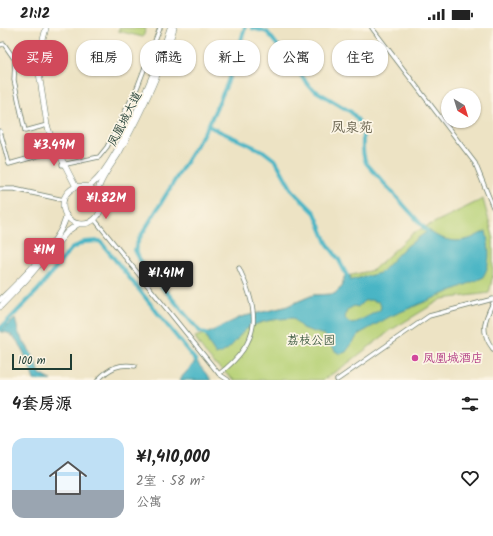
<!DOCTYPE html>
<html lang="zh">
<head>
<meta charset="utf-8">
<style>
	body { margin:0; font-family:Kalam,"LXGW WenKai TC",sans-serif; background:#f6f6f6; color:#222; height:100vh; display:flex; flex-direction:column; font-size:15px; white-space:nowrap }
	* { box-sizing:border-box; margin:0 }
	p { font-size:13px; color:#767676 }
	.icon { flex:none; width:22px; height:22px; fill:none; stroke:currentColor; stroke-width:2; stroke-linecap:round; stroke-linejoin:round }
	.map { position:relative; height:352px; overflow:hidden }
	.drawer { display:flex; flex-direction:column; background:#fff; flex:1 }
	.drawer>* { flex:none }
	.top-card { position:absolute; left:12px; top:12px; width:469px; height:36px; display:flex; gap:8px }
	.needle { width:26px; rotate:142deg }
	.buttons { position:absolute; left:441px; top:60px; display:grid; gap:8px }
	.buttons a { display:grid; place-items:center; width:40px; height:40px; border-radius:50%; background:#fff; box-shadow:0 1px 3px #0004; font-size:20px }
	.scale { position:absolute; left:12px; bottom:10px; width:60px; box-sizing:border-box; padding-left:4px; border:2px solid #1f3d34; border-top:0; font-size:11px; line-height:14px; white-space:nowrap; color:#1f3d34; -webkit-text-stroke:3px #fcf5e5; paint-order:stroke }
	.price { position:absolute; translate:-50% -34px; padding:0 9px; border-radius:4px; background:#d1495b; color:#fff; font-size:13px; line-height:26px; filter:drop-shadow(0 1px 2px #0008) }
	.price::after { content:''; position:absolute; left:50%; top:24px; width:12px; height:9px; margin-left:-6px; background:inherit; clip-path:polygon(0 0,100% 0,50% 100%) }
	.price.selected { background:#222; color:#fff }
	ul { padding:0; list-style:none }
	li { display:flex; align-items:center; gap:12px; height:100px; padding:0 12px }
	li span { display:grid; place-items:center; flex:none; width:112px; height:80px; border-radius:12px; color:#555 }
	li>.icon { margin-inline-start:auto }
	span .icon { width:48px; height:48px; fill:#fffc; stroke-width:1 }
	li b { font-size:17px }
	h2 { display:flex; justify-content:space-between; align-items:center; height:48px; padding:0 12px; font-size:17px }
	.tag { padding:0 14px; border-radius:16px; background:#fff; box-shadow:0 1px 3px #0004; font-size:14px; line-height:36px }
	.tag.selected { background:#d1495b; color:#fff }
	.status { display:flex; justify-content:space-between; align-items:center; height:28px; padding:0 20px; background:#fff; direction:ltr }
	.status svg { height:11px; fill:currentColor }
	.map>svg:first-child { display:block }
</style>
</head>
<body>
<div class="status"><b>21:12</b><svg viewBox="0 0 49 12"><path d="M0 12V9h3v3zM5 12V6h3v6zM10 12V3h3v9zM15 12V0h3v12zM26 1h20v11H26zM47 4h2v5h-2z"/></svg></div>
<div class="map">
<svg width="493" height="352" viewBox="0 0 493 352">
	<rect width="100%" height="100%" fill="#fcf5e5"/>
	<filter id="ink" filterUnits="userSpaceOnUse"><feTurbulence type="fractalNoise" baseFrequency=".025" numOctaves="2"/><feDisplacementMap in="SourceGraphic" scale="8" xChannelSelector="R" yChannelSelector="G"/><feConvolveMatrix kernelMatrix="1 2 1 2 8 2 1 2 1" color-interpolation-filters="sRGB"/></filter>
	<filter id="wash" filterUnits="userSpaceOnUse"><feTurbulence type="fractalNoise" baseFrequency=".012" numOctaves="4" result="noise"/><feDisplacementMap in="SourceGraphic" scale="16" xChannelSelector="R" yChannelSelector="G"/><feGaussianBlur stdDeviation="0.9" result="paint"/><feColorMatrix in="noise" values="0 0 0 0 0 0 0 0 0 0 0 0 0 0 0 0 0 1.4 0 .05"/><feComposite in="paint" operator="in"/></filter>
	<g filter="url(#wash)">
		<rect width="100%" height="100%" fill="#ede3c4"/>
		<g fill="#b8d278" stroke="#6c8856">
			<path d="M 119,0 L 146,0 L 143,9 L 118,3 Z"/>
			<path d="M 483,171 L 493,208 L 493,247 L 489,265 L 442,271 L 391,302 L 348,335 L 323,352 L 234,352 C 219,340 203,326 195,309 L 220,301 L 241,289 L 285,279 L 313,267 L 334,266 L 342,259 L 344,249 L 373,242 L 413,205 Z"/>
		</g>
		<g fill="#49b5c5" stroke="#34797c" fill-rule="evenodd">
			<path d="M 429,202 C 436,210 453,215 465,212 C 472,211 479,206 486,203 C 489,218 492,237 482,250 L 391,288 L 359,306 L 346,324 L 340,326 L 335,323 L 330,313 L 324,307 L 302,300 L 293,290 C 279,291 263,292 250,299 C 236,306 235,322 216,327 L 210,318 L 206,309 L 210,304 L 241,289 L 285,279 L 313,267 L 334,266 L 342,259 L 344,249 L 350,247 L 351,252 L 380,245 L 403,221 ZM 370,272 L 379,274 L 381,278 L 380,282 L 353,296 L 348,294 L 345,290 L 347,282 L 354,278 L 358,279 L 364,273 Z"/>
			<path d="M 15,291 L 19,306 L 35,331 L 40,346 L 51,352 L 34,352 C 29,338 19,301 0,304 Z"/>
			<path d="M 196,333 L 211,352 L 179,352 Z"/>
		</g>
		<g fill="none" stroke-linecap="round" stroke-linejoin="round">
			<g stroke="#49b5c5" stroke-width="4">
				<path d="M 252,0 L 267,4 L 311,60 L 351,84 C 372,105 357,115 366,135 L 427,203"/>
				<path d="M 208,98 L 263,123 L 276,133 L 292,162 L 315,185 L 327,215 L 339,232 L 347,248"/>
				<path d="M 0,301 L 38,262 L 71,221 L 84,214 L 100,213 L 196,333"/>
				<path d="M 208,307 L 199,303 L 140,232 L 135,222 L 139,211 L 208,98 L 227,56 L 245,0"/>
			</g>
		</g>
	</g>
	<g filter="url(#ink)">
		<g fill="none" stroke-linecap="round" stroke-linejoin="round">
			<defs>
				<g id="street">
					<path d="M 372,0 L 475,135 L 493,179"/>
					<path d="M 0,17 L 4,16 L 15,32 L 14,52 L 25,103 L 47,97"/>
					<path d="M 0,103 L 9,136 L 55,123"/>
					<path d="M 62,137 L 99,129 L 107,119 L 137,60 L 160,0"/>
					<path d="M 0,161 L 14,161 L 64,172"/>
					<path d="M 95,192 L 219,346 L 228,352"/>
					<path d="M 493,275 C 484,292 480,304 493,321"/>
					<path d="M 219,346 C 262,313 260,285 239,240"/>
					<path d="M 98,352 C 109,340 120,335 135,338"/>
					<path d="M 337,352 L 429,288 L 493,271"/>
				</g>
				<g id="secondary">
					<path d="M 46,0 L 39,27 L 39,45 L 47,97 L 53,114 L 76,159"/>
					<circle cx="82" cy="177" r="19"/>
					<path d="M 88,159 C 115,144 160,32 170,0"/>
					<path d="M 98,165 C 97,155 113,135 119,125 C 141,85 161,44 174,0"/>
					<path d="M 0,272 C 17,256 65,209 66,187"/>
					<path d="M 0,279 L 25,253 L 68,203 L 78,196"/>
				</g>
			</defs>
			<use href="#street" stroke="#677766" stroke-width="5"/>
			<use href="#secondary" stroke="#677766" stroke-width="6"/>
			<use href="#street" stroke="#fff" stroke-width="3.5"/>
			<use href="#secondary" stroke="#fff" stroke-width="5"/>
		</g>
	</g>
	<circle fill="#d1479c" stroke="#fcf5e5" stroke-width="1.5" cx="415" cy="330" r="4"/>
	<g text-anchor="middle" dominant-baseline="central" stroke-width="3.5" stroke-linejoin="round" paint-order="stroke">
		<g font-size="12" fill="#1f3d34" stroke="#fcf5e5">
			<text transform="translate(125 91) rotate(-63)">凤凰城大道</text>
		</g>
		<g font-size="12" fill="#3e5b42" stroke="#fcf5e5">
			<text x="311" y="312">荔枝公园</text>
		</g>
		<g font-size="12" fill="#b23c85" stroke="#fcf5e5" text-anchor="start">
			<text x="423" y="330">凤凰城酒店</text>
		</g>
		<g font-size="14" fill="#66614d" stroke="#fcf5e5">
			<text x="352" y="100">凤泉苑</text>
		</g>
	</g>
</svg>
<div class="buttons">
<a><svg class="needle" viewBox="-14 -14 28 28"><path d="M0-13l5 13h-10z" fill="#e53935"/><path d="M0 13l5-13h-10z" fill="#767676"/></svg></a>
</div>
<div class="scale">100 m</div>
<b class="price" style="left:54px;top:139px">¥3.49M</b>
<b class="price" style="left:106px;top:192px">¥1.82M</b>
<b class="price" style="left:44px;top:244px">¥1M</b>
<b class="price selected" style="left:166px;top:267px">¥1.41M</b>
<div class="top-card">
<a class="tag selected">买房</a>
<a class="tag">租房</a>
<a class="tag">筛选</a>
<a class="tag">新上</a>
<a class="tag">公寓</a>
<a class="tag">住宅</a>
</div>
</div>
<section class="drawer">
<h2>4套房源<svg class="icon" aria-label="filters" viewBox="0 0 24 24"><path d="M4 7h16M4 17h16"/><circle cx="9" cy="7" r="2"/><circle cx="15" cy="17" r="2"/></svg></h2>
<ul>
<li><span style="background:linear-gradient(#bfe0f5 65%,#9aa5b1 0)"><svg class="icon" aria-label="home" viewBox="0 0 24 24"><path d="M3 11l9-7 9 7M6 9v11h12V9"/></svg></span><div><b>¥1,410,000</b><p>2室 · 58 m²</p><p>公寓</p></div><svg class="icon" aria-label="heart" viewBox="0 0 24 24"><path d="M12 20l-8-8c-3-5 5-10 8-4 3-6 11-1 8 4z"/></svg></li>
</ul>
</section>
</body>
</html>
